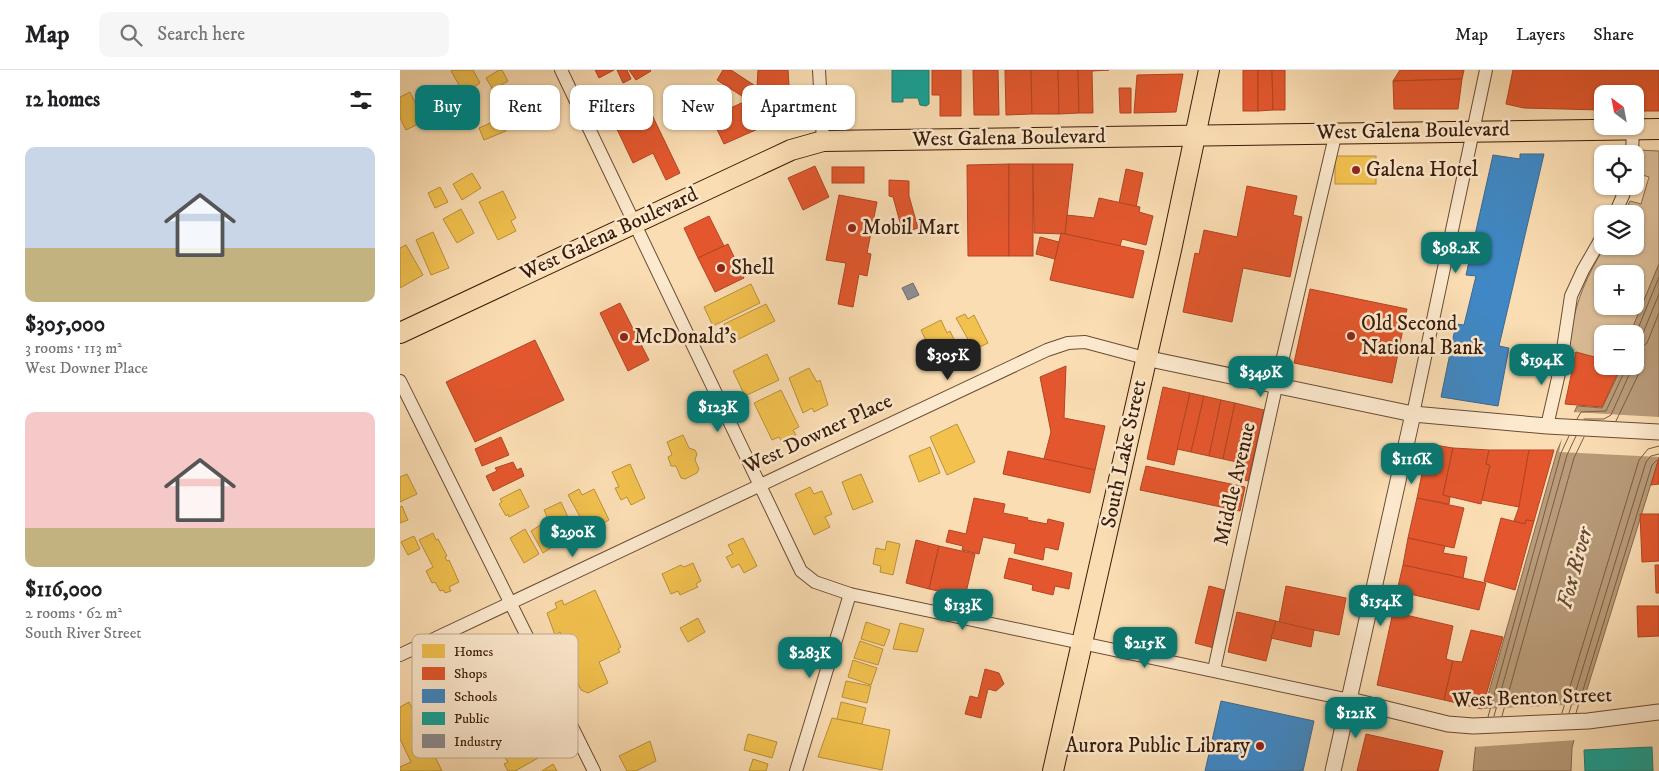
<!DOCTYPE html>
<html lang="en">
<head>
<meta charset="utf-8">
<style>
	body { margin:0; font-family:"IM FELL DW Pica",serif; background:#f6f6f6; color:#202124; height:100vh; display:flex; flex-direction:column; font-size:19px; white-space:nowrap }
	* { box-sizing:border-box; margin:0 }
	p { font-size:16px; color:#757577 }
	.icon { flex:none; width:28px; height:28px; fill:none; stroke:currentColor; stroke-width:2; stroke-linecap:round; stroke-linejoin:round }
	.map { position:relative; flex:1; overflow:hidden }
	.panel { display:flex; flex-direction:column; background:#fff; width:400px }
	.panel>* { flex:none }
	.top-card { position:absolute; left:15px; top:15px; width:475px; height:45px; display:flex; gap:10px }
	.needle { width:32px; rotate:328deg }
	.controls { position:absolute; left:1194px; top:15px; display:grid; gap:10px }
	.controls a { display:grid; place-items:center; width:50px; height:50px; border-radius:10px; background:#fff; box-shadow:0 1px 4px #0004; font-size:25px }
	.price { position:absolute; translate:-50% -42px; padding:0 11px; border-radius:10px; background:#0f766e; color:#fff; font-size:16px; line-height:32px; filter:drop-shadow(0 1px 2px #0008) }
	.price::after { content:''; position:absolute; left:50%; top:30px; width:15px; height:11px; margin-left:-8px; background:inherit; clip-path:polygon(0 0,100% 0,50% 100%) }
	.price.on { background:#222; color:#fff }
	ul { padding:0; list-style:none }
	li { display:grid; align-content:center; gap:10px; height:265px; padding:0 25px }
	li span { display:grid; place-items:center; height:155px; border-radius:10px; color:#555 }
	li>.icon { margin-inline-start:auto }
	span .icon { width:90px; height:90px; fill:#fffc; stroke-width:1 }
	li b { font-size:21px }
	h2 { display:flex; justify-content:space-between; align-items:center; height:60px; padding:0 25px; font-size:21px }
	.pill { padding:0 18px; border-radius:10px; background:#fff; box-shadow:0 1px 4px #0004; font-size:18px; line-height:45px }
	.pill.on { background:#0f766e; color:#fff }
	header { display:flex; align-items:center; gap:30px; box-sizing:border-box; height:70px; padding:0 25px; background:#fff; border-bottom:1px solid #e0e0e0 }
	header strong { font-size:24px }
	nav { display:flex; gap:28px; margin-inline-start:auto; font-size:18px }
	.search { width:350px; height:45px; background:#f6f6f6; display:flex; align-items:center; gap:12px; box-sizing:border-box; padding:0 18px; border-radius:10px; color:#757577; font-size:19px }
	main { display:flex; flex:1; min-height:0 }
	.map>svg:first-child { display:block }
</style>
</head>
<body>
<header>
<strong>Map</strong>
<div class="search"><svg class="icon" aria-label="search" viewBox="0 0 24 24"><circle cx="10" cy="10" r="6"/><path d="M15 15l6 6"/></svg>Search here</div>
<nav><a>Map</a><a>Layers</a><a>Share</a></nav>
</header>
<main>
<section class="panel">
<h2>12 homes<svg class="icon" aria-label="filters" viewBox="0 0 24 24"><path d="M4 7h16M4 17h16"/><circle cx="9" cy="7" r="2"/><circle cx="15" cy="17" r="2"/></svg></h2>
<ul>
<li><span style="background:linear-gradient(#c9d6e8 65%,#c2b280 0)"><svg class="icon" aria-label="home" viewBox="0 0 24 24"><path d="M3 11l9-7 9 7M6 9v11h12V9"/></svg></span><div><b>$305,000</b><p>3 rooms · 113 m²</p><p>West Downer Place</p></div></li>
<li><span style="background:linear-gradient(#f6c9c9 75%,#c2b280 0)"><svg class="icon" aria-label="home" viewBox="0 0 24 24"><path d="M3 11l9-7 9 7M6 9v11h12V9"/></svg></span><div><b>$116,000</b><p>2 rooms · 62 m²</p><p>South River Street</p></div></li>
</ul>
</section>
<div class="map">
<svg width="1259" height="701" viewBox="0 0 1259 701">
	<rect width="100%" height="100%" fill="#fbddb3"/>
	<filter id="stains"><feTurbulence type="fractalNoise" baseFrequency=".004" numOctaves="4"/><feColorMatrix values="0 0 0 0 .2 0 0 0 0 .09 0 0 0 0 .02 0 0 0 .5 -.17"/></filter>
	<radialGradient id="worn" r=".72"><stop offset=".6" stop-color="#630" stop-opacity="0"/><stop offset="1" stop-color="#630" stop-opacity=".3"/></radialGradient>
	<path fill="#dabc96" stroke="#8a6c50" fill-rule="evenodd" d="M 1238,80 L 1259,81 L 1259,194 L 1230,264 L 1202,264 L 1202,289 L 1167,281 C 1175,236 1181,216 1205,176 L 1235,176 L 1235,144 L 1224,144 L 1230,131 L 1241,134 L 1249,107 L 1236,103 ZM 1202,204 L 1235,204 L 1235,236 L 1202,236 Z"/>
	<path fill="#b99b79" stroke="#86684c" d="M 1259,194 L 1259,388 L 1184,629 L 1172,678 L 1171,701 L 1073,701 L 1076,671 L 1082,652 L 1084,639 L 1157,381 L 1177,336 L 1202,338 L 1222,296 L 1235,296 L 1235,264 L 1230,264 Z"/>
	<g fill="#fbddb3">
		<path d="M 1172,342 L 1259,347 L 1259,387 L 1159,382 L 1164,358 Z"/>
		<path d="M 1186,634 L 1177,670 L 1073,677 L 1081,639 Z"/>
	</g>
	<g fill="#f2c14e" stroke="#bb9039">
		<path d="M 53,0 L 73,0 L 80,13 L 74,17 L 77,22 L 67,29 L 51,1 Z"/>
		<path d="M 99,0 L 102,0 L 108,11 L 93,20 L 86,8 Z"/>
		<path d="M 131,19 L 141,39 L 112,53 L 103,34 Z"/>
		<path d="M 10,22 L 24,51 L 6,60 L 0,48 L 0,27 Z"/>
		<path d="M 98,43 L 106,61 L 84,70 L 79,58 L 95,51 L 92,45 Z"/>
		<rect x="935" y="86" width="41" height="28"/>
		<path d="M 72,103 L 81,118 L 62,130 L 53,114 Z"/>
		<path d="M 40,117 L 48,132 L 35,138 L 28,123 Z"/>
		<path d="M 103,121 L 116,148 L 111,151 L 116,161 L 98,170 L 79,132 Z"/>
		<path d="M 61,139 L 74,163 L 57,173 L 43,149 Z"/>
		<path d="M 33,162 L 49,198 L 31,205 L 16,170 Z"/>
		<path d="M 6,175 L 23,205 L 0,218 L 0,178 Z"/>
		<path d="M 351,214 L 360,233 L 313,256 L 304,237 Z"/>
		<path d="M 366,234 L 375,251 L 333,272 L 324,254 Z"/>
		<path d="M 565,244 L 568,249 L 574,245 L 588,273 L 574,280 L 556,248 Z"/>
		<path d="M 541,250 L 547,263 L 550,261 L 562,286 L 542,295 L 532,273 L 528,275 L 521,260 Z"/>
		<path d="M 367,284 L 379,310 L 345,326 L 333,301 Z"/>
		<path d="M 409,298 L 417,312 L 420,310 L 428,335 L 414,342 L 412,338 L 403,343 L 389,308 Z"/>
		<path d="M 381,320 L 399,357 L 393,360 L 396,365 L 382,372 L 379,367 L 372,370 L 354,333 Z"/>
		<path d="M 557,354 L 575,392 L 547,405 L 530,367 Z"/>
		<path d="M 283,365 L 289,378 L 295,380 L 297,384 L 295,390 L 299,399 L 297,403 L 285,409 L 281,408 L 276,396 L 271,396 L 268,387 L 272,385 L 267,372 Z"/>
		<path d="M 530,377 L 540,403 L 519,412 L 509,386 Z"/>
		<path d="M 230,394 L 245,428 L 231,435 L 227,427 L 221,430 L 215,418 L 219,417 L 212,402 Z"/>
		<path d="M 7,404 L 17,424 L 0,432 L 0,407 Z"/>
		<path d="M 461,404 L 473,432 L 453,440 L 442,412 Z"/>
		<path d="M 410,417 L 414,424 L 422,421 L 432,444 L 425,447 L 430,457 L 414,465 L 395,424 Z"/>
		<path d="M 120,419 L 129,437 L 109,447 L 108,444 L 106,446 L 99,434 L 102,432 L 100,429 Z"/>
		<path d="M 179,419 L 182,425 L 194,419 L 209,450 L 188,461 L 168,425 Z"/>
		<path d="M 161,432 L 178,469 L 160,477 L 144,440 Z"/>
		<path d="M 2,436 L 8,450 L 0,453 L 0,437 Z"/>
		<path d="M 145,452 L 157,474 L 143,483 L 131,461 Z"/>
		<path d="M 125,459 L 139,484 L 124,493 L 110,468 Z"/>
		<path d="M 33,463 L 36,470 L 38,469 L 47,486 L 45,487 L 47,491 L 49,490 L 59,512 L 49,517 L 51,521 L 45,523 L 43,520 L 40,521 L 35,512 L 32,513 L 26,501 L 33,497 L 19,470 Z"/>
		<path d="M 14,466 L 20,479 L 8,485 L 1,472 Z"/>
		<path d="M 343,468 L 357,496 L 344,503 L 339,494 L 332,498 L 326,487 L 333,484 L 328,475 Z"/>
		<path d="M 487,471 L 500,474 L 493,505 L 480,502 L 481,496 L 473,494 L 476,478 L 485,480 Z"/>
		<path d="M 293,493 L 301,511 L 296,514 L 298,517 L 280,525 L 278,521 L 271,524 L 262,504 L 281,495 L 284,497 Z"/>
		<path d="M 195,520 L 221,577 L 218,579 L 220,582 L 199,592 L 208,613 L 188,623 L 181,620 L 166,588 L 171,586 L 160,562 L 155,565 L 147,543 L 157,538 L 155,533 L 162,530 L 164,535 Z"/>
		<path d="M 298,548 L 305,562 L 288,572 L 280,558 Z"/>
		<path d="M 466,552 L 490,560 L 484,576 L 461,569 Z"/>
		<path d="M 500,553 L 524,559 L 517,582 L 493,579 Z"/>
		<path d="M 460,571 L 483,579 L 478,595 L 454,588 Z"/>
		<path d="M 453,590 L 477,598 L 471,615 L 448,607 Z"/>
		<path d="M 446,611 L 471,616 L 467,633 L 442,627 Z"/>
		<path d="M 9,632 L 42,701 L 0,701 L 0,697 L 11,692 L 0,669 L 0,637 Z"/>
		<path d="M 441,632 L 466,638 L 462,654 L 437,649 Z"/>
		<path d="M 432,648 L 490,660 L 482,700 L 418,687 Z"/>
		<path d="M 348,664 L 377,672 L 372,688 L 344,680 Z"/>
		<path d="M 250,671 L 256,691 L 236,701 L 227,701 L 219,686 Z"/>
		<path d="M 132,673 L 140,687 L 115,701 L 108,701 L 104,694 L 108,692 L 105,688 Z"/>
		<path d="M 353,689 L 368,694 L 366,701 L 349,701 Z"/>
		<path d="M 153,694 L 157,701 L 142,701 Z"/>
	</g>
	<g fill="#e4572e" stroke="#b14523">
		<path d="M 195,0 L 214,0 L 199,8 Z"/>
		<path d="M 217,0 L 227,0 L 231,9 L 223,13 Z"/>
		<path d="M 229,0 L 250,0 L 251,1 L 236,10 Z"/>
		<path d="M 323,0 L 331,0 L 357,17 L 358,0 L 388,0 L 390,30 L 396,34 L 383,55 L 376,51 L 324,74 L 311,47 L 348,30 L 317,10 Z"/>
		<path d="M 532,0 L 561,0 L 561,46 L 540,46 L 540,25 L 532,25 Z"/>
		<path d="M 573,0 L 598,0 L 599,45 L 574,45 Z"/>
		<path d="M 605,0 L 631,0 L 632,44 L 606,45 Z"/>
		<path d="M 631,0 L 658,0 L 659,44 L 632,44 Z"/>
		<path d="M 658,0 L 678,0 L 679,43 L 659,44 Z"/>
		<path d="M 678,0 L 709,0 L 692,1 L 693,43 L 679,43 Z"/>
		<rect x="843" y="0" width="15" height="41"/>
		<path d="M 858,0 L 872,0 L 873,40 L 858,41 Z"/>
		<path d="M 872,0 L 885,0 L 885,40 L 873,40 Z"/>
		<path d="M 1000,0 L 1064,0 L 1062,9 L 993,11 Z"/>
		<path d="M 1113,0 L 1259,0 L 1259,41 L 1235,41 L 1235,24 L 1202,24 L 1202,40 L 1124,38 L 1106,34 Z"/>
		<path d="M 783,4 L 776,42 L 734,43 L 737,5 Z"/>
		<path d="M 1062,9 L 1058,39 L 994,39 L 993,11 Z"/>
		<path d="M 719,18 L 731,18 L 731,43 L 720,43 Z"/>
		<path d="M 241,22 L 280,103 L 266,110 L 253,83 L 233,93 L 207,38 Z"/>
		<path d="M 609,94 L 609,186 L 568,186 L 567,95 Z"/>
		<rect x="609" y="94" width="24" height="92"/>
		<path d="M 633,94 L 673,94 L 665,164 L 634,163 Z"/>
		<path d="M 415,96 L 429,127 L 403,140 L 388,108 Z"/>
		<rect x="432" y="97" width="32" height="16"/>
		<path d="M 726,99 L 743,103 L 736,137 L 719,133 Z"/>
		<path d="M 489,110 L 509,111 L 509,126 L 518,158 L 503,163 L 493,127 L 489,126 Z"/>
		<path d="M 847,116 L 897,126 L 893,145 L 902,147 L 890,207 L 843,198 L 832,252 L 783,242 L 795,183 L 799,184 L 804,160 L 837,167 Z"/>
		<path d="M 439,125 L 477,132 L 467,183 L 471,184 L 467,206 L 459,204 L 453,237 L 438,234 L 446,193 L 426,190 Z"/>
		<path d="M 699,128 L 740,137 L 739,142 L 753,146 L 746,175 L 722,169 L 720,176 L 665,164 L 667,145 L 694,148 Z"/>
		<path d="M 309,146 L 324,176 L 298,188 L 284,158 Z"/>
		<path d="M 661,163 L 744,181 L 733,228 L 650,210 Z"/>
		<path d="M 640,167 L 659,172 L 655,189 L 636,184 Z"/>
		<path d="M 328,174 L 344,208 L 315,222 L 298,188 Z"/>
		<path d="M 910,219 L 1007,239 L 992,313 L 894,293 Z"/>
		<path d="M 220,233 L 249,290 L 228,301 L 200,243 Z"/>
		<path d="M 135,270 L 164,330 L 75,372 L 46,312 Z"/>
		<path d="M 1176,282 L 1202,289 L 1202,296 L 1221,296 L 1202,337 L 1165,334 Z"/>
		<path d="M 666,296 L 664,348 L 705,356 L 695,400 L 644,389 L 651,362 L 640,307 Z"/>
		<path d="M 763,317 L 790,323 L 774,395 L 747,389 Z"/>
		<path d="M 790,323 L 804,326 L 791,382 L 777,379 Z"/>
		<path d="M 804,326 L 821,330 L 809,386 L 791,382 Z"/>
		<path d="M 821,330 L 835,333 L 823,389 L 809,386 Z"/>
		<path d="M 835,333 L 864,340 L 848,411 L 833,407 L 837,392 L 823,389 Z"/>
		<path d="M 101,367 L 109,385 L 82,396 L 75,379 Z"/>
		<path d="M 1028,374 L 1053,378 L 1043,425 L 1050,427 L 1049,434 L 1017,428 Z"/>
		<path d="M 1053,378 L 1089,380 L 1086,394 L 1090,395 L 1081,434 L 1043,425 Z"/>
		<path d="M 1089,380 L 1129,380 L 1119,437 L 1082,430 L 1090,395 L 1086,394 Z"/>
		<path d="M 1129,380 L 1154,380 L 1134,451 L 1126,450 L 1125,454 L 1114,451 L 1119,437 Z"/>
		<path d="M 608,381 L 695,400 L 690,423 L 603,404 Z"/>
		<path d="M 1259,388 L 1259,414 L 1251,415 Z"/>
		<path d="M 113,392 L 117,400 L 121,398 L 124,406 L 93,421 L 86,406 L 97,401 L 95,398 Z"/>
		<path d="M 746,396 L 845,417 L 840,441 L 740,420 Z"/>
		<path d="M 574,428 L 605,434 L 603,443 L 628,448 L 627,450 L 647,454 L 648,449 L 664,453 L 658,480 L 645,477 L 643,490 L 614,483 L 616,474 L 583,467 L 579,484 L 562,480 L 563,476 L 546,472 L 549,460 L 566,464 Z"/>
		<path d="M 1017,428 L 1064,438 L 1054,478 L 1008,468 Z"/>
		<path d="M 1240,444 L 1259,444 L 1259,491 L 1242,492 Z"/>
		<path d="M 1101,448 L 1125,454 L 1126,450 L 1134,451 L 1115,520 L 1084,511 Z"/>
		<path d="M 1008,468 L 1045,476 L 1043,483 L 1067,487 L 1063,508 L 1003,495 Z"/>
		<path d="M 516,470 L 539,476 L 529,519 L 506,513 Z"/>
		<path d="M 539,476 L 575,484 L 565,527 L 529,519 Z"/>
		<path d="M 609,488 L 672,503 L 669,519 L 655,516 L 653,525 L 632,520 L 633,515 L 604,508 Z"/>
		<path d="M 1003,495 L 1086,513 L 1079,540 L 997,521 Z"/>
		<path d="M 1255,495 L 1259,495 L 1259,523 L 1256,523 Z"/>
		<path d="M 809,516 L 828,521 L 814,578 L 795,573 Z"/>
		<path d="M 886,516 L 946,528 L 939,565 L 879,553 Z"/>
		<path d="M 1237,536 L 1259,536 L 1259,566 L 1238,567 Z"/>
		<path d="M 837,542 L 876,551 L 866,591 L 828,582 Z"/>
		<path d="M 993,542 L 1053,556 L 1046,589 L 1053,591 L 1044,630 L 977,615 Z"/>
		<path d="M 876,551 L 914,560 L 911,577 L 871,568 Z"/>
		<path d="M 1071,560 L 1103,567 L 1082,639 L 1044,630 L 1053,591 L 1062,592 Z"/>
		<path d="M 585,599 L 599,603 L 604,614 L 596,621 L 588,619 L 581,648 L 565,644 L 570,626 L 578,628 Z"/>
		<path d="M 966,664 L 1043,681 L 1038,701 L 957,701 Z"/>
	</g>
	<g fill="#3f88c5" stroke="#3e688d">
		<path d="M 1120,84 L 1144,84 L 1099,276 L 1109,278 L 1098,336 L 1041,327 L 1056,254 L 1064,255 L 1076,206 L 1066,205 L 1093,85 L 1120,89 Z"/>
		<path d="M 821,631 L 914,651 L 903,701 L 805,701 Z"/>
	</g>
	<g fill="#17a398" stroke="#227a6d">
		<path d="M 492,0 L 529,0 L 529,34 L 526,36 L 520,35 L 518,28 L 503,28 L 503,32 L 492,32 Z"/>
		<path d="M 1252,677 L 1253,701 L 1185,701 L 1184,680 Z"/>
	</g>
	<path fill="#8d8d92" stroke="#746b69" d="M 513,213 L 519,225 L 508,230 L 502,218 Z"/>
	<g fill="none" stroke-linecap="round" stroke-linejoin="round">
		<g stroke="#7a5c41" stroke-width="1">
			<path d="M 1235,266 L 1259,207"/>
			<path d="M 1235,274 L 1241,268 L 1259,224"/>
			<path d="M 1177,349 L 1181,342 L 1206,341 L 1227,296"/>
			<path d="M 1184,349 L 1204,349 L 1211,345 L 1233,296"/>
			<path d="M 1216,351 L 1239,303 L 1240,294 L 1236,282 L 1247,273 L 1259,243"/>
			<path d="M 1162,643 L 1239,390 L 1248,379 L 1259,376"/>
			<path d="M 1169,643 L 1246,392 L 1251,386 L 1259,384"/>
			<path d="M 1176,643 L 1252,395 L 1257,390"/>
			<path d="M 1094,646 L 1167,385 L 1176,366"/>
			<path d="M 1102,646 L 1174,388 L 1184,367"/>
			<path d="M 1088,647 L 1161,383 L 1169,366"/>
		</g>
		<defs>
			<g id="minor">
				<path d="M 161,0 L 401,501 L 415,512 L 450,524 L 950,630"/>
				<path d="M 419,0 L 423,71"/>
				<path d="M 1232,84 L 1233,59"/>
				<path d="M 1215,144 L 1227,116"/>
				<path d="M 0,311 L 194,701"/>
				<path d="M 1013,344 L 1086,0"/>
				<path d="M 1147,356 L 1160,299 L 1171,226 L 1183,200 L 1202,167"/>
				<path d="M 0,585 L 647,280 L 668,273 L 685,272 L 745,288"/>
				<path d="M 814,600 L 876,317 L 936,62"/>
				<path d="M 396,701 L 450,524"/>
			</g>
			<g id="tertiary">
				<path d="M 745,288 L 1013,344 L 1147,356 L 1259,362"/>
				<path d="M 950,630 L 1048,654 L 1073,656 L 1188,651 L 1259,642"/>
				<path d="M 933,701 L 1013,344"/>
			</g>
			<g id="primary">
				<path d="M 0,263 L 391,80 L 423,71 L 1259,59"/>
				<path d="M 653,701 L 771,180 L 809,0"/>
			</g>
		</defs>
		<use href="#minor" stroke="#6a4c34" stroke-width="14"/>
		<use href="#tertiary" stroke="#6a4c34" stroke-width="17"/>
		<use href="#primary" stroke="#3a1c09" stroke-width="22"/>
		<use href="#minor" stroke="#fce9ce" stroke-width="12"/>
		<use href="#tertiary" stroke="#fce9ce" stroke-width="15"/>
		<use href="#primary" stroke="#fbddb3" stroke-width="20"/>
	</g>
	<g fill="#8f2418" stroke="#fce9ce" stroke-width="2">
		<circle cx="956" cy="100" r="5"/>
		<circle cx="452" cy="158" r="5"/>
		<circle cx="321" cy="198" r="5"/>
		<circle cx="951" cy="266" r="5"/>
		<circle cx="224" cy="267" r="5"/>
		<circle cx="860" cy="676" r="5"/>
	</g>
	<g text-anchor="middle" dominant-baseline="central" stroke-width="5" stroke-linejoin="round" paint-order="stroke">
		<g font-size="21" fill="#3a1c09" stroke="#fce9ce">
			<text transform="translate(1013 61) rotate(-1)">West Galena Boulevard</text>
			<text transform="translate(609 68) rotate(-1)">West Galena Boulevard</text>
			<text transform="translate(209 164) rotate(-25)">West Galena Boulevard</text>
			<text transform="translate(418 364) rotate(-25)">West Downer Place</text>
			<text transform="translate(724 384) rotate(-78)">South Lake Street</text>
			<text transform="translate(835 414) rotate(-77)">Middle Avenue</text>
			<text transform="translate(1132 628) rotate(-2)">West Benton Street</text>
		</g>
		<g font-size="21" fill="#3a1c09" stroke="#fce9ce" text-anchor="start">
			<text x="966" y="100">Galena Hotel</text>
			<text x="462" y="158">Mobil Mart</text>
			<text x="331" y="198">Shell</text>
			<text x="961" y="254">Old Second<tspan x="961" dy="24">National Bank</tspan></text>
			<text x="234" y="267">McDonald's</text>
			<text x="850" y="676" text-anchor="end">Aurora Public Library</text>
		</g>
		<g font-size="22" font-style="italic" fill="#664830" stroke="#fce9ce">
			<text transform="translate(1175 498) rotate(-75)">Fox River</text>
		</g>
	</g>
	<rect x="12" y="564" width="166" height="124" rx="8" fill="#fce9ce" stroke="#c2ac93" stroke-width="1"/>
	<rect x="22" y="574" width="23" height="14" fill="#f2c14e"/>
	<rect x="22" y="597" width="23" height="13" fill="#e4572e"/>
	<rect x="22" y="619" width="23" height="14" fill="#3f88c5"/>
	<rect x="22" y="642" width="23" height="13" fill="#17a398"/>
	<rect x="22" y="664" width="23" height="14" fill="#8d8d92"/>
	<g font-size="14" fill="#3a1c09">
		<text x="54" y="586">Homes</text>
		<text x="54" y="608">Shops</text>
		<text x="54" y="631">Schools</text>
		<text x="54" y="653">Public</text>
		<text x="54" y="676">Industry</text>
	</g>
	<rect width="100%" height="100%" filter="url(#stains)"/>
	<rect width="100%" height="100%" fill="url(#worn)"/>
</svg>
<div class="controls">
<a><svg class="needle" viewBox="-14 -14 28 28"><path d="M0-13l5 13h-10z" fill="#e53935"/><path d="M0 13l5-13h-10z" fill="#757577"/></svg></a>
<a><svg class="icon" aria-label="locate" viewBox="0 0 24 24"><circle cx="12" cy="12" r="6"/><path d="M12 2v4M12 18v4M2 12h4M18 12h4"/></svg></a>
<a><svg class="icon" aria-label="layers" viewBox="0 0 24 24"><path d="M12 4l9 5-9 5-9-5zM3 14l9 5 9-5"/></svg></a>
<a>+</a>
<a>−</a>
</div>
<b class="price" style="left:1056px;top:204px">$98.2K</b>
<b class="price on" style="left:548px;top:311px">$305K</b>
<b class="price" style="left:1142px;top:316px">$194K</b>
<b class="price" style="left:861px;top:328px">$349K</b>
<b class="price" style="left:318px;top:363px">$123K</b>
<b class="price" style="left:1012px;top:415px">$116K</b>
<b class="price" style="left:173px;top:488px">$290K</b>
<b class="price" style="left:981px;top:557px">$154K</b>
<b class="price" style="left:563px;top:561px">$133K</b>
<b class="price" style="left:745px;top:599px">$215K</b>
<b class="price" style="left:410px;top:609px">$283K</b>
<b class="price" style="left:956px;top:669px">$121K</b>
<div class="top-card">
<a class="pill on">Buy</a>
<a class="pill">Rent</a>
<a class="pill">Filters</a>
<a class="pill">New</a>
<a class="pill">Apartment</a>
</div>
</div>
</main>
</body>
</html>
